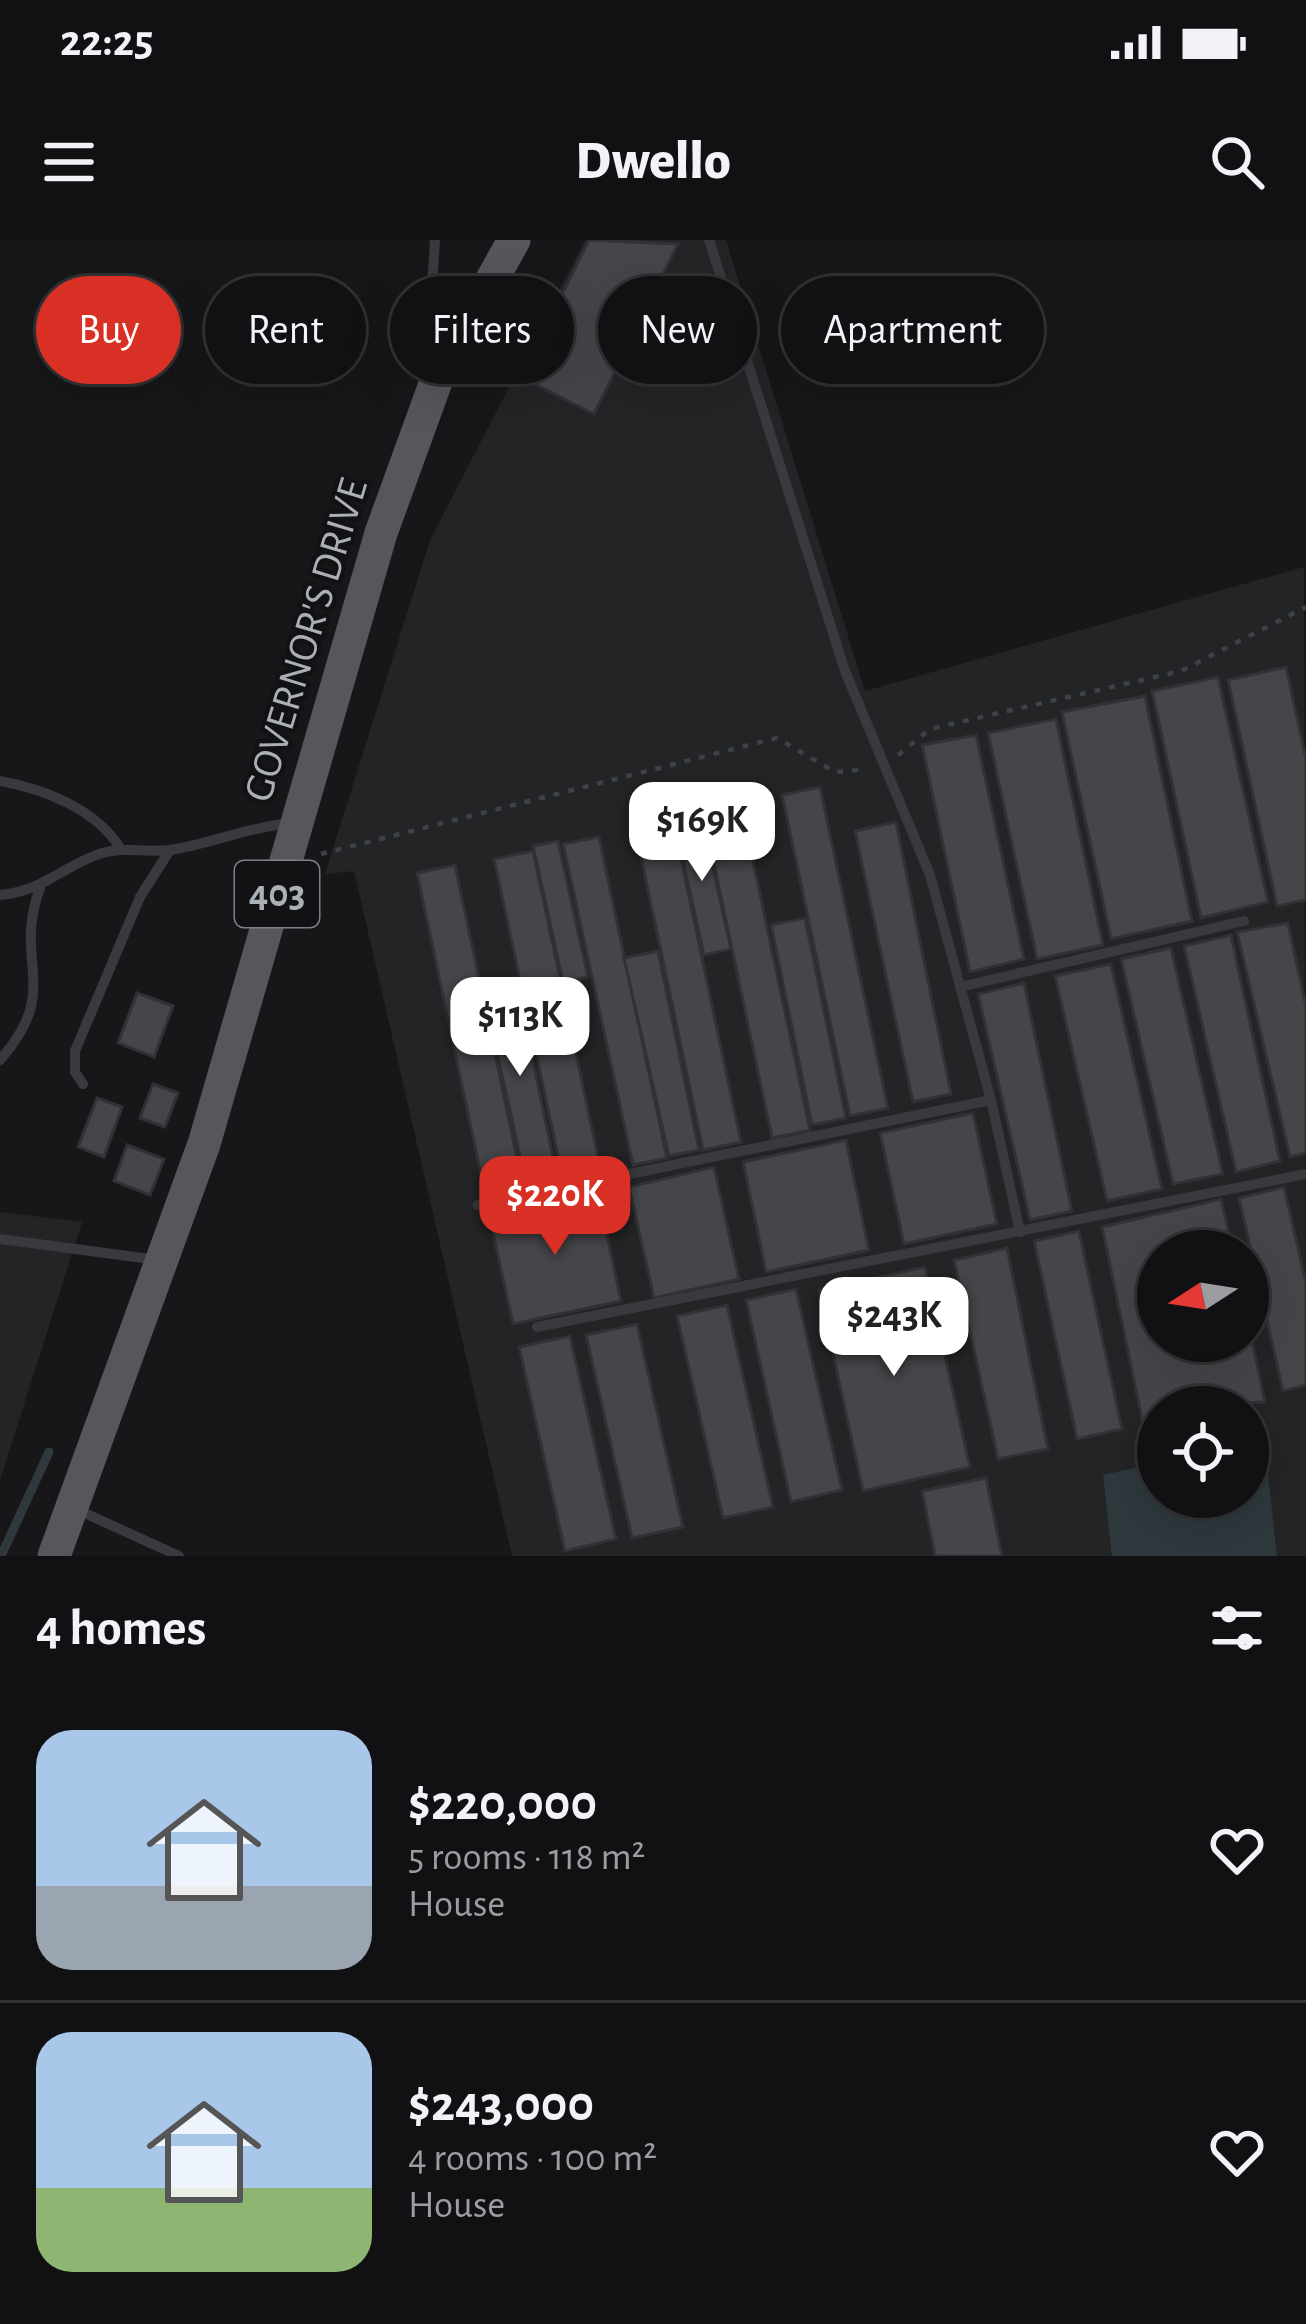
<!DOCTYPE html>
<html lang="en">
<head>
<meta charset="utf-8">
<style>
	body { margin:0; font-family:"Alegreya Sans",sans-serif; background:#1e1f21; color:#f1f3f6; height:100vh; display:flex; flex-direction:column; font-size:45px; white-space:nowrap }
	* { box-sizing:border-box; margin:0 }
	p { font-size:39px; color:#9c9da0 }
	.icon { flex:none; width:66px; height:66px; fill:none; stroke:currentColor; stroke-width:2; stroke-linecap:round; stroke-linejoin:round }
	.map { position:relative; height:1316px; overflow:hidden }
	.drawer { display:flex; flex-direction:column; background:#111113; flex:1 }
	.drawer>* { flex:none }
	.hud { position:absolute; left:36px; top:36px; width:1236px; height:108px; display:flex; gap:24px }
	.needle { width:78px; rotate:258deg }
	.fabs { position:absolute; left:1137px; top:990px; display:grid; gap:24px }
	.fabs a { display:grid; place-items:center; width:132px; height:132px; border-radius:50%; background:#111113; box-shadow:0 12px 48px #0002,0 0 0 3px #303133; font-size:60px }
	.price { position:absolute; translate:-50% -102px; padding:0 27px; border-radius:24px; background:#fff; color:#222; font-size:39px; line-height:78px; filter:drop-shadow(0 3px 6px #0008) }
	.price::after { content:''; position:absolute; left:50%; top:72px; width:36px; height:27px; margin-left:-18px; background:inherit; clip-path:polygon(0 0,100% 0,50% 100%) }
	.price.on { background:#d93025; color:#fff }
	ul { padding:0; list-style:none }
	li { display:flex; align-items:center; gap:36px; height:300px; padding:0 36px }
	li+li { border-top:3px solid #303133 }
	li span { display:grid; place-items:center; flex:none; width:336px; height:240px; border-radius:36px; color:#555 }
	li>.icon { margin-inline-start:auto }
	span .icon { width:144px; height:144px; fill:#fffc; stroke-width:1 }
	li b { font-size:51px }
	h2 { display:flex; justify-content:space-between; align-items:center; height:144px; padding:0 36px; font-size:51px }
	.tag { padding:0 42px; border-radius:54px; background:#111113; box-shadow:0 12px 48px #0002,0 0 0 3px #303133; font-size:42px; line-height:108px }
	.tag.on { background:#d93025; color:#fff }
	.status { display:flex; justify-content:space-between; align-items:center; height:84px; padding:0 60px; background:#111113; direction:ltr }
	.status svg { height:33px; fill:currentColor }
	header { display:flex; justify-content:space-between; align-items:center; height:156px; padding:0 36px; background:#111113; font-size:54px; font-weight:800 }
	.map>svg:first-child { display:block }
</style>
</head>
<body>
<div class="status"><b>22:25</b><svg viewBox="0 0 49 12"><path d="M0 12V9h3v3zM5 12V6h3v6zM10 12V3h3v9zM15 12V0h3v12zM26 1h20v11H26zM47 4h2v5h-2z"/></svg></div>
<header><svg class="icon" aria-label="menu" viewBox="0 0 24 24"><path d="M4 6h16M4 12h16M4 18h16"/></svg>Dwello<svg class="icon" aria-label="search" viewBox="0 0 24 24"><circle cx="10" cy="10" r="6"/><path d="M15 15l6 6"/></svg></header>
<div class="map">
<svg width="1306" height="1316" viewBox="0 0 1306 1316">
	<rect width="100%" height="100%" fill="#171719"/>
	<g fill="#232426" fill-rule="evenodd">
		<path d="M 585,0 L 726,0 L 865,451 L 1304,327 L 1306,1316 L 512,1316 L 354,631 L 325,634 L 430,300 ZM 1158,1011 L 1248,1011 L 1248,1101 L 1158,1101 ZM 1158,1167 L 1248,1167 L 1248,1257 L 1158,1257 Z"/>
		<path d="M 0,972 L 82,982 L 0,1240 Z"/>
	</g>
	<path fill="#2e383d" d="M 1264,1199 L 1277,1316 L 1112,1316 L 1103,1235 L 1158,1223 L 1158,1257 L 1248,1257 L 1248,1203 Z"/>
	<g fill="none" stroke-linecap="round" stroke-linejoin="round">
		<path stroke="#2e383d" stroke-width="9" d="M 1,1316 L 49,1212"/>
	</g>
	<g fill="#444649" stroke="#313235" stroke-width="3">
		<path d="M 589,0 L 678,4 L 594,174 L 521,137 Z"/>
		<path d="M 1286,427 L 1306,519 L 1306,660 L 1277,666 L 1228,440 Z"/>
		<path d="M 1218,437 L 1268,662 L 1201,678 L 1152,451 Z"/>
		<path d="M 1145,456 L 1192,681 L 1111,699 L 1062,472 Z"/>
		<path d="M 1056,479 L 1103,705 L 1037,719 L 988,493 Z"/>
		<path d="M 976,495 L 1024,719 L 970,732 L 922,505 Z"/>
		<path d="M 820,547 L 888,868 L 850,876 L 782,555 Z"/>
		<path d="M 742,569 L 810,890 L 772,898 L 704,577 Z"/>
		<path d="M 701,574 L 731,709 L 704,715 L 674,580 Z"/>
		<path d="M 673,581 L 741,902 L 703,910 L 635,589 Z"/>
		<path d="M 896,582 L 951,854 L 913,862 L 855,591 Z"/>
		<path d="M 599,597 L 667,918 L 633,925 L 563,604 Z"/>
		<path d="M 558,601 L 588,737 L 563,742 L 533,606 Z"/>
		<path d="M 533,611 L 601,931 L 563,939 L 494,619 Z"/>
		<path d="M 455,625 L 523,946 L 485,954 L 417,633 Z"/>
		<path d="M 805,678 L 846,878 L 812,885 L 771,685 Z"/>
		<path d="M 1288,683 L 1306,766 L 1306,913 L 1290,917 L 1237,692 Z"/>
		<path d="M 1231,695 L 1280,921 L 1236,932 L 1184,706 Z"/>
		<path d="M 1171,708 L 1223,934 L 1173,944 L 1121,719 Z"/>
		<path d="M 658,711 L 699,910 L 669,916 L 624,718 Z"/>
		<path d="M 1111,724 L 1162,949 L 1107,961 L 1055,736 Z"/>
		<path d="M 516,738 L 557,937 L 526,943 L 482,745 Z"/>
		<path d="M 1024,743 L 1072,971 L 1030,980 L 978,754 Z"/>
		<path d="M 137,753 L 173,766 L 154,817 L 118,803 Z"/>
		<path d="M 153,844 L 178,853 L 165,887 L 140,878 Z"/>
		<path d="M 97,858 L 122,867 L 104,917 L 78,907 Z"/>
		<path d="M 973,873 L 997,984 L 904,1004 L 880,893 Z"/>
		<path d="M 846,900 L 869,1010 L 766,1032 L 743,922 Z"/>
		<path d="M 127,905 L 164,919 L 150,955 L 114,941 Z"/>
		<path d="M 714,927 L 739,1039 L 654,1058 L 629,947 Z"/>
		<path d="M 1284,947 L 1306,1043 L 1306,1145 L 1283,1151 L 1239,958 Z"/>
		<path d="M 598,952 L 621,1061 L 513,1084 L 489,975 Z"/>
		<path d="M 1221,959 L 1233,1011 L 1158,1011 L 1158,1101 L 1248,1101 L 1248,1082 L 1265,1162 L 1158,1167 L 1158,1181 L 1143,1184 L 1102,987 Z"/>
		<path d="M 1079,991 L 1122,1189 L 1077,1199 L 1034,1001 Z"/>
		<path d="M 1007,1008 L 1048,1209 L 998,1219 L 954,1020 Z"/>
		<path d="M 925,1027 L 970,1227 L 863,1251 L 819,1050 Z"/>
		<path d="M 796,1049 L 842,1250 L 791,1262 L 746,1060 Z"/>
		<path d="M 727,1065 L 773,1267 L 723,1278 L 677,1076 Z"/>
		<path d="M 637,1084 L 683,1287 L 632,1298 L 586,1095 Z"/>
		<path d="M 570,1096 L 616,1299 L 565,1311 L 519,1107 Z"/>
		<path d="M 986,1238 L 1002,1316 L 935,1316 L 922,1251 Z"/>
	</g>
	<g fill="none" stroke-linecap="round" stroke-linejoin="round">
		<g stroke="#3e4145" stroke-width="4.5" stroke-dasharray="6 9" stroke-linecap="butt">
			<path d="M 898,515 L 930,489 L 1181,431 L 1306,367"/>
			<path d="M 321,614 L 777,498 L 835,532 L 867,529"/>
		</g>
		<g stroke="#383a3e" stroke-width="10">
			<path d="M 709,0 L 845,431 L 930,635 L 991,860 L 1020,992"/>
			<path d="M 432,47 L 435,0"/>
			<path d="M 0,541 C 44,549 96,569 120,608"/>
			<path d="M 0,655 C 42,652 64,625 102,613 C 126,606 150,614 176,609 C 216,602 252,586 294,583"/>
			<path d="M 960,747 L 1244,681"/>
			<path d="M 0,820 C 63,749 12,723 40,648"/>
			<path d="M 83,844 L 75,832 L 75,811 L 140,657 L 170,610"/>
			<path d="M 478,965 L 991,860"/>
			<path d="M 0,999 L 158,1020"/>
			<path d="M 537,1087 L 1306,934"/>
			<path d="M 78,1270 L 179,1316"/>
		</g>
		<path stroke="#55575d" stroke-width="33" d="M 54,1316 L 204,904 L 381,293 L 438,136 L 514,0"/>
	</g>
	<g text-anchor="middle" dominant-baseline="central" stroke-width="9" stroke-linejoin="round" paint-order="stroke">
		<rect fill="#121214" stroke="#7c8187" stroke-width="3" x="235" y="621" width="84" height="66" rx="9"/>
		<g font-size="39" font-weight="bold" fill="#aab0b8">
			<text x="277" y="654">403</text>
		</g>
		<g font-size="42" fill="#aab0b8" stroke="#121214">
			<text transform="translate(306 400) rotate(-73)">GOVERNOR'S DRIVE</text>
		</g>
	</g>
</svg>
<div class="fabs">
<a><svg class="needle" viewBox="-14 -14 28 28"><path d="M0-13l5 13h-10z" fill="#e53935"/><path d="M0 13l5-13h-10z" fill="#9c9da0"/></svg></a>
<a><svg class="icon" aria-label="locate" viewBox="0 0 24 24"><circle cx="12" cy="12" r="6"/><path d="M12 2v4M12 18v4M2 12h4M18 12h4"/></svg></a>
</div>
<b class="price" style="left:702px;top:644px">$169K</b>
<b class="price" style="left:520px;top:839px">$113K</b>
<b class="price on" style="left:555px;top:1018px">$220K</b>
<b class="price" style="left:894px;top:1139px">$243K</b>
<div class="hud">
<a class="tag on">Buy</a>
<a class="tag">Rent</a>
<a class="tag">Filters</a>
<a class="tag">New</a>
<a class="tag">Apartment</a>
</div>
</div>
<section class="drawer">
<h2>4 homes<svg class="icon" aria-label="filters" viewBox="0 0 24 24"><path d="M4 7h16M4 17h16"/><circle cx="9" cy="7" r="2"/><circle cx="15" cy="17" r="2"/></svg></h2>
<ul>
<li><span style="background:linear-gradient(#a9c7e8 65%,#9aa5b1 0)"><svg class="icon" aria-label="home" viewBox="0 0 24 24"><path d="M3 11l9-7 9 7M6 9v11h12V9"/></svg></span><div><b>$220,000</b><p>5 rooms · 118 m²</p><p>House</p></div><svg class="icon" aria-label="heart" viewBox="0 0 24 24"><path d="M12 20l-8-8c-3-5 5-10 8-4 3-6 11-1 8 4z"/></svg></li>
<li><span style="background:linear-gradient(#a9c7e8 65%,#8fb573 0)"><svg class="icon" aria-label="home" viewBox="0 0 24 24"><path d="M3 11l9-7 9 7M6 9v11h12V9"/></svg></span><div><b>$243,000</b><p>4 rooms · 100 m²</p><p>House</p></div><svg class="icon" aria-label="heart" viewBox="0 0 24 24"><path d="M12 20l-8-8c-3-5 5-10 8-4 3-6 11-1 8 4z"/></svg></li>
</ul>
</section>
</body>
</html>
